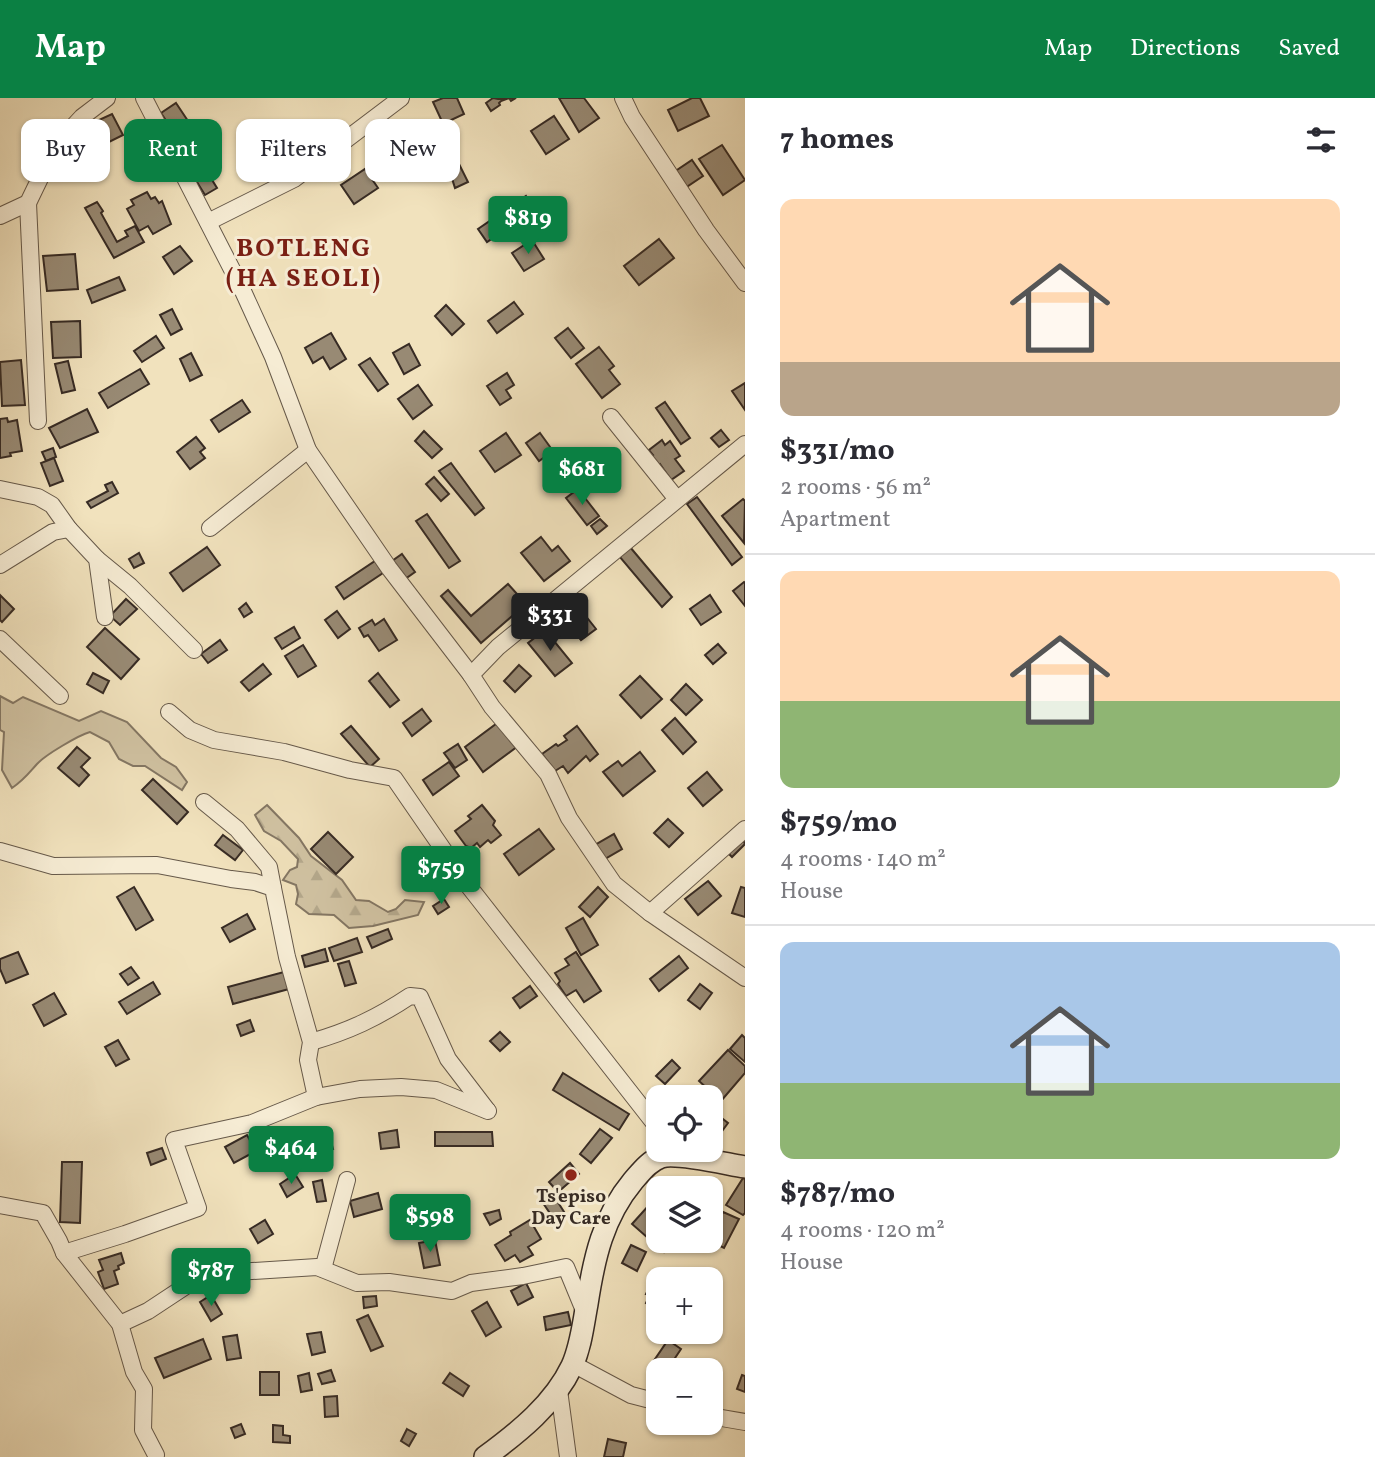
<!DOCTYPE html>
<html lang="en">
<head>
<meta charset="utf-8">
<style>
	body { margin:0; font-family:Vollkorn,serif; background:#f7f7f7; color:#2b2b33; height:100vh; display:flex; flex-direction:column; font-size:26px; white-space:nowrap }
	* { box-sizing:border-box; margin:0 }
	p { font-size:23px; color:#7c7c81 }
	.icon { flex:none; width:38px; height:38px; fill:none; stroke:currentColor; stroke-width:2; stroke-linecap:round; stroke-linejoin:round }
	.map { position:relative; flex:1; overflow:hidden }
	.drawer { display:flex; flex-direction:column; background:#fff; width:630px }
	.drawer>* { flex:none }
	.top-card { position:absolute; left:21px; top:21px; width:618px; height:63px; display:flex; gap:14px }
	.controls { position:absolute; left:646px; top:987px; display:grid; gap:14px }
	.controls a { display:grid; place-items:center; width:77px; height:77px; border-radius:14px; background:#fff; box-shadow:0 2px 5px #0004; font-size:35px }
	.price { position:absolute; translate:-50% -60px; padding:0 16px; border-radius:7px; background:#0b8043; color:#fff; font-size:23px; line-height:46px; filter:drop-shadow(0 2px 4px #0008) }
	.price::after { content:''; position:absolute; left:50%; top:42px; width:21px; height:16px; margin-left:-10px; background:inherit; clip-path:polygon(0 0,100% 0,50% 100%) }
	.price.selected { background:#222; color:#fff }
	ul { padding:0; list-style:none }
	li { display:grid; align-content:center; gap:14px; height:371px; padding:0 35px }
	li+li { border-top:2px solid #e1e1e2 }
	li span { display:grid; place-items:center; height:217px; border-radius:14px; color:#555 }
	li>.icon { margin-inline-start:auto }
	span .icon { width:126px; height:126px; fill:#fffc; stroke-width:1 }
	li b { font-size:30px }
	h2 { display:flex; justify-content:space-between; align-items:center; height:84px; padding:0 35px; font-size:30px }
	.pill { padding:0 24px; border-radius:14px; background:#fff; box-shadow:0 2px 5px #0004; font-size:24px; line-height:63px }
	.pill.selected { background:#0b8043; color:#fff }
	header { display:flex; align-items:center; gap:42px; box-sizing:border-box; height:98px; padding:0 35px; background:#0b8043; color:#fff }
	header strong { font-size:33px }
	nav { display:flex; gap:38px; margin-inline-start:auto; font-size:24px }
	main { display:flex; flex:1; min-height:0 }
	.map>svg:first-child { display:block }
</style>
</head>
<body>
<header>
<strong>Map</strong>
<nav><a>Map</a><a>Directions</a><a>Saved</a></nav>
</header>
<main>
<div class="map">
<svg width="745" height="1359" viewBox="0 0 745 1359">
	<defs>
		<pattern id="forest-firs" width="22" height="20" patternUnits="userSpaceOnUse" patternTransform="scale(1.75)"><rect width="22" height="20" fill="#d1c3a3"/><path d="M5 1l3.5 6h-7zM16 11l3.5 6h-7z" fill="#b4a88c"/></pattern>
	</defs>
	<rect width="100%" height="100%" fill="#f1e2bd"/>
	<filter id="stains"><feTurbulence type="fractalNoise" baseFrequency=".00286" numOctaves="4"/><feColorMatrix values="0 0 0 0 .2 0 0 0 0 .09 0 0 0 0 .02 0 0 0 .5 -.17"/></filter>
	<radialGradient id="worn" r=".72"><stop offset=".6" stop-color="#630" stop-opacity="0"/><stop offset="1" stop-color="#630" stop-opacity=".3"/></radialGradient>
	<path fill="#d1c3a3" stroke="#847764" stroke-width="2" d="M 0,598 L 13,605 L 23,599 L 79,623 L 101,613 L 127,624 L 161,660 L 176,669 L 187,684 L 182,692 L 145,668 L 133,668 L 119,661 L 109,644 L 90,634 C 79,637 45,657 37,666 C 28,676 24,682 12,690 L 2,672 L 4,634 L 0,632 Z"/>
	<path fill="url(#forest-firs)" stroke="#847764" stroke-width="2" d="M 267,707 L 299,740 L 311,758 L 342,782 L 356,802 L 369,803 L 388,814 L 396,811 L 405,802 L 424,804 L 418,817 L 373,828 L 349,830 L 334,817 L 309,816 L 296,806 L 298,796 L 296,787 L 283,782 L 290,772 L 297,769 L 298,761 L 281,743 L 264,733 L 255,717 Z"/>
	<g fill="#988a74" stroke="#372b24" stroke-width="2">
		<path d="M 443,0 L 457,0 L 464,16 L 451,22 L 453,27 L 445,30 L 433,4 Z"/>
		<path d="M 493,0 L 498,1 L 516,0 L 511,3 L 509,0 L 501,3 L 499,5 L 500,7 L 491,13 L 486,5 Z"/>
		<path d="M 559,0 L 584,0 L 599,20 L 579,34 Z"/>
		<path d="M 692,0 L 700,0 L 709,18 L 678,33 L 668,12 Z"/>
		<path d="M 176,5 L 190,26 L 175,36 L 161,15 Z"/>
		<path d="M 112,16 L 123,37 L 99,49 L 88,27 Z"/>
		<path d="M 554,18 L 569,41 L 546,56 L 531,33 Z"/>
		<path d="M 722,47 L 745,82 L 723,97 L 699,61 Z"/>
		<path d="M 199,61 L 217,90 L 205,97 L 187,68 Z"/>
		<path d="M 692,62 L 703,78 L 685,90 L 674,74 Z"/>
		<path d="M 459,66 L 468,84 L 455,90 L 449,71 Z"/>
		<path d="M 365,71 L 378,90 L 354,106 L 341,87 Z"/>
		<path d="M 147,94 L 151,101 L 155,99 L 159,105 L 162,103 L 171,126 L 153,136 L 148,128 L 139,133 L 127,111 L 134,107 L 131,102 Z"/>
		<path d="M 526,98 L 535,111 L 487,144 L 478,131 Z"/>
		<path d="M 97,104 L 103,113 L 101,115 L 117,144 L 128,138 L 125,133 L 135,128 L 144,144 L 114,160 L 85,110 Z"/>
		<path d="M 659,141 L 674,160 L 639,187 L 624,168 Z"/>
		<path d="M 532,142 L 544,161 L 524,173 L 512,155 Z"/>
		<path d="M 180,148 L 192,163 L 174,176 L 163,159 Z"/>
		<path d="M 75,156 L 78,191 L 47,193 L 43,158 Z"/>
		<path d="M 119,179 L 125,192 L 92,205 L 87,192 Z"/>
		<path d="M 514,204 L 523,216 L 497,235 L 488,223 Z"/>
		<path d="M 446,207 L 464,226 L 452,237 L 435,218 Z"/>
		<path d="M 172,211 L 182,231 L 171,237 L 160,217 Z"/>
		<path d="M 80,223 L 81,259 L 53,260 L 51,224 Z"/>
		<path d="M 568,230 L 584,250 L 571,260 L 555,240 Z"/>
		<path d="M 331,235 L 346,261 L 330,271 L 323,259 L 313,265 L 305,250 Z"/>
		<path d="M 156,238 L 164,250 L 142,264 L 134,253 Z"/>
		<path d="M 409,246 L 420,267 L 404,276 L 393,255 Z"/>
		<path d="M 599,249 L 614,268 L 609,272 L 620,286 L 602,300 L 576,266 Z"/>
		<path d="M 191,255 L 202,277 L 190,283 L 180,261 Z"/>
		<path d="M 370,260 L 388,286 L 378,293 L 359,267 Z"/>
		<path d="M 21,262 L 25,307 L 2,308 L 0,264 Z"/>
		<path d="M 68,263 L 75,292 L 62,295 L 55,266 Z"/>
		<path d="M 140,271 L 149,286 L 108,310 L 99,295 Z"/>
		<path d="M 507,275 L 514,287 L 506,292 L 511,300 L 500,307 L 487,288 Z"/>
		<path d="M 745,285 L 745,312 L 732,293 Z"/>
		<path d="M 418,287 L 432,307 L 413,321 L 398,301 Z"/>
		<path d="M 242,302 L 250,314 L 219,334 L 211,322 Z"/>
		<path d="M 665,304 L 690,340 L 681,346 L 656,310 Z"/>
		<path d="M 87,311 L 98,334 L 60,350 L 49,330 Z"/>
		<path d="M 7,320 L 8,324 L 17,322 L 22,353 L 10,355 L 11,358 L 0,360 L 0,321 Z"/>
		<path d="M 721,332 L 729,342 L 719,349 L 711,340 Z"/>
		<path d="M 424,333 L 442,351 L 432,360 L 415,343 Z"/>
		<path d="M 506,335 L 521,357 L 495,374 L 480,353 Z"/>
		<path d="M 540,335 L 553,353 L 539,363 L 526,345 Z"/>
		<path d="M 196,339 L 205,350 L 200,354 L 205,360 L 190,371 L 177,354 Z"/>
		<path d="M 662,342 L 665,347 L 670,343 L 680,358 L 675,361 L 684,373 L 671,382 L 660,366 L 656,368 L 650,359 L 653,357 L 649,352 Z"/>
		<path d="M 53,350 L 56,359 L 46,363 L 42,354 Z"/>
		<path d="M 54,360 L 63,383 L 50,388 L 41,365 Z"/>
		<path d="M 451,365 L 484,410 L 475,417 L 439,373 Z"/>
		<path d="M 434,379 L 449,396 L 441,403 L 426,386 Z"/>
		<path d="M 112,384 L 118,395 L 91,410 L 87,404 L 108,393 L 105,387 Z"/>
		<path d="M 578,391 L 599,418 L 587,427 L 566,400 Z"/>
		<path d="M 697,399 L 742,459 L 732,467 L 687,406 Z"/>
		<path d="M 743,401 L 745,403 L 744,445 L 722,418 Z"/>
		<path d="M 427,416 L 460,463 L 449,470 L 416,423 Z"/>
		<path d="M 600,421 L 607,428 L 597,436 L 591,428 Z"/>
		<path d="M 541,439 L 552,453 L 558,448 L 570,463 L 544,483 L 521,455 Z"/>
		<path d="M 207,449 L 220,467 L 183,493 L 170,475 Z"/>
		<path d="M 630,449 L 672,499 L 662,509 L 619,458 Z"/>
		<path d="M 139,455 L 144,465 L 134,470 L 129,461 Z"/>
		<path d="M 402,456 L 415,474 L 405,481 L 392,463 Z"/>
		<path d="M 375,463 L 383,475 L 344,501 L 336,489 Z"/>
		<path d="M 744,484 L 745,485 L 745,508 L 733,493 Z"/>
		<path d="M 508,486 L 526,506 L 481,545 L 441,498 L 448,492 L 471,518 Z"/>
		<path d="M 0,497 L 14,511 L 2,524 L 0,522 Z"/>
		<path d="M 710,497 L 721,514 L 701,527 L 690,511 Z"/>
		<path d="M 126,501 L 137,511 L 120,527 L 110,518 Z"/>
		<path d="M 246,505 L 252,514 L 244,519 L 239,511 Z"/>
		<path d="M 577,507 L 596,531 L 581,542 L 562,518 Z"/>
		<path d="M 337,513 L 350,531 L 338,540 L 325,522 Z"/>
		<path d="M 552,514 L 563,528 L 555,534 L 544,519 Z"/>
		<path d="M 384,521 L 397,542 L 379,553 L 368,537 L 364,539 L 359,530 L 372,522 L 375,527 Z"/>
		<path d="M 294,529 L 300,540 L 282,551 L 275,540 Z"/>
		<path d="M 105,530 L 139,561 L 121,581 L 87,549 Z"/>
		<path d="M 545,532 L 572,565 L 555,578 L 528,545 Z"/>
		<path d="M 220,542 L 227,552 L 208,565 L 201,556 Z"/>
		<path d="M 718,546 L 726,555 L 713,566 L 705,557 Z"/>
		<path d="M 303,547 L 316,568 L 298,579 L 285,558 Z"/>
		<path d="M 263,566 L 271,576 L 249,593 L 241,584 Z"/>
		<path d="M 519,567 L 531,578 L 515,594 L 504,583 Z"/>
		<path d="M 93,575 L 109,583 L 103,595 L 87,586 Z"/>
		<path d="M 378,575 L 399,602 L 390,609 L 369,583 Z"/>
		<path d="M 640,578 L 662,601 L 641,620 L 620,597 Z"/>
		<path d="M 686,586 L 702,602 L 686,617 L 671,602 Z"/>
		<path d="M 422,611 L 431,623 L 412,638 L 403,625 Z"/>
		<path d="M 675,620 L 696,644 L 683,656 L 662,632 Z"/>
		<path d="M 500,623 L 518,648 L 483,674 L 465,649 Z"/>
		<path d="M 351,628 L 379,661 L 370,669 L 341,636 Z"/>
		<path d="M 577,628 L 598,656 L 590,663 L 586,658 L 568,675 L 563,668 L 555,673 L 542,656 L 556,646 L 558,648 L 567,642 L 564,638 Z"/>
		<path d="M 458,646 L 467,662 L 455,670 L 444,655 Z"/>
		<path d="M 77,649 L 90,660 L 81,669 L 89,677 L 79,688 L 58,670 Z"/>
		<path d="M 640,654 L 655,673 L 623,698 L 603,674 L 618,663 L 622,668 Z"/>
		<path d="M 449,664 L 459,678 L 433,697 L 423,682 Z"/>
		<path d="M 707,674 L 722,692 L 703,708 L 688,690 Z"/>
		<path d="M 153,681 L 188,714 L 177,726 L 142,692 Z"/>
		<path d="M 482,707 L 495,723 L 493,727 L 501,737 L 491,745 L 488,742 L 480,749 L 477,745 L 471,750 L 466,748 L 455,733 L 471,721 L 468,718 Z"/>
		<path d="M 668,721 L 683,735 L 669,749 L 654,735 Z"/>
		<path d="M 539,731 L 554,751 L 519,777 L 504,756 Z"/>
		<path d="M 328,734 L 353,759 L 336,776 L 311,751 Z"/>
		<path d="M 614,736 L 622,751 L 603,762 L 595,747 Z"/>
		<path d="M 223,737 L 243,752 L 235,762 L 215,747 Z"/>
		<path d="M 742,739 L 745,746 L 732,759 L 727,754 Z"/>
		<path d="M 708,783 L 721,798 L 698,817 L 685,801 Z"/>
		<path d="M 134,789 L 153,822 L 136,832 L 117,799 Z"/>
		<path d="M 598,789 L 608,799 L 590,819 L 579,809 Z"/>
		<path d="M 741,789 L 745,790 L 745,819 L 732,815 Z"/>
		<path d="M 444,801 L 449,809 L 438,816 L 433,808 Z"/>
		<path d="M 247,816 L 255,831 L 230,844 L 222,830 Z"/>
		<path d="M 583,820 L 598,847 L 581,857 L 566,830 Z"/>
		<path d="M 388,831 L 392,841 L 372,850 L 367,839 Z"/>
		<path d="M 357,840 L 362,854 L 334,863 L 329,850 Z"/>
		<path d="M 325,851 L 328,863 L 305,869 L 302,858 Z"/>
		<path d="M 18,854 L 28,876 L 6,885 L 0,871 L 0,861 Z"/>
		<path d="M 576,854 L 601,893 L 584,904 L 576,892 L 566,898 L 558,886 L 560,883 L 555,875 L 569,867 L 565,861 Z"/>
		<path d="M 679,858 L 688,870 L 659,893 L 650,881 Z"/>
		<path d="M 349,863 L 356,885 L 345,888 L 338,866 Z"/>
		<path d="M 131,869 L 139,880 L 128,887 L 120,876 Z"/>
		<path d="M 284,874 L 289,891 L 233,906 L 228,889 Z"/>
		<path d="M 153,884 L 160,896 L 127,916 L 119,904 Z"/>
		<path d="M 700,886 L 712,895 L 700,911 L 688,902 Z"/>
		<path d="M 530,888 L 537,898 L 520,910 L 513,900 Z"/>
		<path d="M 54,895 L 66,916 L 44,928 L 33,907 Z"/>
		<path d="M 250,922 L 254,933 L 241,938 L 237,927 Z"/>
		<path d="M 500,934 L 510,944 L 500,953 L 490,943 Z"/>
		<path d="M 742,937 L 745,940 L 745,964 L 730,951 Z"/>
		<path d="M 118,942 L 129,961 L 116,968 L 105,949 Z"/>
		<path d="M 728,952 L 745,968 L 745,975 L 721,1003 L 699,983 Z"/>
		<path d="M 672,962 L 680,970 L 665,986 L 656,978 Z"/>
		<path d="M 563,975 L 629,1016 L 619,1032 L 553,992 Z"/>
		<path d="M 710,1011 L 728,1025 L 717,1040 L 710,1036 Z"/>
		<path d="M 600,1031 L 612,1040 L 591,1065 L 580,1056 Z"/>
		<path d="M 397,1032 L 399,1049 L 381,1051 L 379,1035 Z"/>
		<path d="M 435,1034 L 492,1034 L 493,1048 L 435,1048 Z"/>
		<path d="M 329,1036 L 333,1051 L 307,1058 L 304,1042 Z"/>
		<path d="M 247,1037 L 256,1053 L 234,1065 L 225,1049 Z"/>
		<path d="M 162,1050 L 166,1061 L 151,1067 L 147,1055 Z"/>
		<path d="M 62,1064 L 82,1064 L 80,1125 L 60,1124 Z"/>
		<path d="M 570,1065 L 579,1076 L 558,1094 L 549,1084 Z"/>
		<path d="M 295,1076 L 303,1089 L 287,1099 L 280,1086 Z"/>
		<path d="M 743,1080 L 745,1081 L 745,1115 L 743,1117 L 726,1107 Z"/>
		<path d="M 322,1082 L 326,1103 L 317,1104 L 313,1084 Z"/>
		<path d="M 378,1095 L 382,1111 L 354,1119 L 350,1103 Z"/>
		<path d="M 658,1097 L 658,1143 L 667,1143 L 671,1146 L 664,1154 L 632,1126 Z"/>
		<path d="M 554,1098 L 566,1117 L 556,1124 L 543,1105 Z"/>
		<path d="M 499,1112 L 501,1121 L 490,1127 L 484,1116 Z"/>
		<path d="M 723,1114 L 739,1121 L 724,1150 L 710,1143 Z"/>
		<path d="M 265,1122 L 273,1136 L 258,1145 L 250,1131 Z"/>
		<path d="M 530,1122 L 541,1141 L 528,1149 L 533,1157 L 520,1164 L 515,1157 L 505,1163 L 495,1147 L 511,1137 L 510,1134 Z"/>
		<path d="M 435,1142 L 440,1167 L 424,1170 L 419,1145 Z"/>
		<path d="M 631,1147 L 646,1154 L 637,1173 L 622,1165 Z"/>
		<path d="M 121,1155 L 124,1165 L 118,1168 L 119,1171 L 114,1173 L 118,1186 L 104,1191 L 98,1174 L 103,1172 L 99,1162 Z"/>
		<path d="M 654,1180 L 658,1182 L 656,1211 L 646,1205 L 650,1197 L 646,1196 Z"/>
		<path d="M 526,1185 L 533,1199 L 518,1207 L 511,1193 Z"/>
		<path d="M 211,1197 L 222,1216 L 211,1223 L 200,1204 Z"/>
		<path d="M 376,1198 L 377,1208 L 364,1210 L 363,1199 Z"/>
		<path d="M 487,1204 L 501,1229 L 486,1238 L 472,1213 Z"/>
		<path d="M 568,1214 L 571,1227 L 546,1232 L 544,1219 Z"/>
		<path d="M 368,1217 L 383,1248 L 371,1253 L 357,1222 Z"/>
		<path d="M 321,1234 L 325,1254 L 312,1257 L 307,1236 Z"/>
		<path d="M 670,1234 L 687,1234 L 681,1243 L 669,1236 Z"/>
		<path d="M 237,1237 L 241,1260 L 227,1262 L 223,1239 Z"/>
		<path d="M 203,1241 L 211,1261 L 164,1280 L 155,1260 Z"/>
		<path d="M 668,1242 L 681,1251 L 667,1272 L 660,1272 L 651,1267 Z"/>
		<path d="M 331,1272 L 335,1283 L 322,1286 L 318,1276 Z"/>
		<rect x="260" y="1274" width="19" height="23"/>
		<path d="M 309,1275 L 312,1292 L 301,1294 L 298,1278 Z"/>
		<path d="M 450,1275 L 469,1288 L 463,1298 L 443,1285 Z"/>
		<path d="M 742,1277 L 745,1278 L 745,1294 L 737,1291 Z"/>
		<path d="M 337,1298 L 338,1318 L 325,1319 L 324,1299 Z"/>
		<path d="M 241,1326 L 245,1336 L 235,1340 L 231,1330 Z"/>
		<path d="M 273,1327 L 283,1328 L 283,1337 L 290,1338 L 290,1345 L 273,1344 Z"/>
		<path d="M 407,1331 L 416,1336 L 409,1348 L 401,1343 Z"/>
		<path d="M 608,1341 L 626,1345 L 623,1359 L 604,1359 Z"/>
	</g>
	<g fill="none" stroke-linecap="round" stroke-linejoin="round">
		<defs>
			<g id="minor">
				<path d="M 144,0 L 242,191 L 273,259 L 308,352 L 389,470 L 471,577"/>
				<path d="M 623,0 L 632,19 L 706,132 L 745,185"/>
				<path d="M 28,105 L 38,323"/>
				<path d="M 0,118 L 28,105 L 56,47 L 82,19 L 107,0"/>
				<path d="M 208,124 L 294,81 L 401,0"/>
				<path d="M 611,319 L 676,400"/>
				<path d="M 745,346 L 498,549 L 471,577 L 492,609 L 548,676 L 569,720 L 614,786 L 650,815 L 745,880"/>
				<path d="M 0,391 L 38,399 L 52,407 L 69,431 L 97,461 L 105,519"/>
				<path d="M 210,430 L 308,352"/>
				<path d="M 97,461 L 130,488 L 194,552"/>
				<path d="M 0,467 L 53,434 L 69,431"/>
				<path d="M 0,541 L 60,598"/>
				<path d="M 169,614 L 190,632 L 214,642 L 284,654 L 350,672 L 394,680 L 467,786 L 658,1030"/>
				<path d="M 204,704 L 237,731 L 269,769 L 273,790"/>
				<path d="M 0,753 L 53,768 L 157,767 L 231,781 L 255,784 L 273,790 L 287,859 L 311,944 L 308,962 L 316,999"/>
				<path d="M 650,815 L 745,731"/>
				<path d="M 311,944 C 349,933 377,920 410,898 L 420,899 L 448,961 L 487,1012"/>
				<path d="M 0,1107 L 43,1115 L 59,1143 L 64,1155 L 120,1226 L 134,1274 L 144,1291 L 143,1332 L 156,1357"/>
				<path d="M 64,1155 L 125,1136 L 198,1110 L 174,1042 L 252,1025 L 316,999 L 360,991 L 401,989 L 436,992 L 488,1013"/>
				<path d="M 323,1171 L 347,1082"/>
				<path d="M 120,1226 L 148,1213 L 204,1176 L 317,1169 L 357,1185 L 389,1184 L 452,1193 L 471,1185 L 523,1178 L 566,1169 L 585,1215"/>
				<path d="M 573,1266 L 631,1297 L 658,1304"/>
				<path d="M 559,1292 L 568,1359"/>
				<path d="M 710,1318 L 745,1324"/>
			</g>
			<path id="secondary" d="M 485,1359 C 519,1334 554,1306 572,1268 C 581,1248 583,1227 587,1206 C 594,1160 603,1119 633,1083 C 641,1074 649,1063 661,1059 C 676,1054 726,1066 745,1069"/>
		</defs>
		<use href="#minor" stroke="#66594a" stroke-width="18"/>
		<use href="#secondary" stroke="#372b24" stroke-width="24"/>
		<use href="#minor" stroke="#f6ecd4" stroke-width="16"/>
		<use href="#secondary" stroke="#f6ecd4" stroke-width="21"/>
	</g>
	<circle fill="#8f2418" stroke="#f6ecd4" stroke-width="2.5" cx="571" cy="1077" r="7"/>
	<g text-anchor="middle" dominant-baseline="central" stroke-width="6" stroke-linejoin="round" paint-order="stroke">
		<g font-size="19" font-weight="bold" fill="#372b24" stroke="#f6ecd4">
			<text x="571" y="1099">Ts'episo<tspan x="571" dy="22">Day Care</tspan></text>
		</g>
		<g font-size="26" font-weight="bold" letter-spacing="2" fill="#7a1f14" stroke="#f6ecd4">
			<text x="304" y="151">BOTLENG<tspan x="304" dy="30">(HA SEOLI)</tspan></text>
		</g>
	</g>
	<rect width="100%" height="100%" filter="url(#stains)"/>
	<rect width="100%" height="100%" fill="url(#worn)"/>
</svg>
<div class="controls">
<a><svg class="icon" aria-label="locate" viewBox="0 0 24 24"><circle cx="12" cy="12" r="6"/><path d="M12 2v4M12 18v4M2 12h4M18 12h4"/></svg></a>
<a><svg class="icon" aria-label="layers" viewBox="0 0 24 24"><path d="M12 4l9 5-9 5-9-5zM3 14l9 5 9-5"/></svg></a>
<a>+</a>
<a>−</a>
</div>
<b class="price" style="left:528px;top:158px">$819</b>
<b class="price" style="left:582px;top:409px">$681</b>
<b class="price selected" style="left:550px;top:555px">$331</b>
<b class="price" style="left:441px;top:808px">$759</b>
<b class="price" style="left:291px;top:1088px">$464</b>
<b class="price" style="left:430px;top:1156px">$598</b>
<b class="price" style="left:211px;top:1210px">$787</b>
<div class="top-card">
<a class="pill">Buy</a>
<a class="pill selected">Rent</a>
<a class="pill">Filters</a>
<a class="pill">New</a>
</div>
</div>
<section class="drawer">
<h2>7 homes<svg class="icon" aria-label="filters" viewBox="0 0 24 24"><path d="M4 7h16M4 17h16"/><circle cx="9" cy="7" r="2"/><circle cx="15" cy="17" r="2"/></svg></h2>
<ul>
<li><span style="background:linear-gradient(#ffd9b3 75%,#b9a48a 0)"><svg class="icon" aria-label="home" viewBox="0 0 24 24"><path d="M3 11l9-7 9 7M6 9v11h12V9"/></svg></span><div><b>$331/mo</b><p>2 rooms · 56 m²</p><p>Apartment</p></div></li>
<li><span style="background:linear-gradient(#ffd9b3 60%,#8fb573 0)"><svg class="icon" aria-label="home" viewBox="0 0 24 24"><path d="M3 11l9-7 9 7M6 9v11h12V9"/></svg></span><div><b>$759/mo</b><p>4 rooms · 140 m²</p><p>House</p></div></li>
<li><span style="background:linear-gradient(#a9c7e8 65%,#8fb573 0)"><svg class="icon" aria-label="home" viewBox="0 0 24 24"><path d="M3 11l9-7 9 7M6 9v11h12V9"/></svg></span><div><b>$787/mo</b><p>4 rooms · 120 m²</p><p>House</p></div></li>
</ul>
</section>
</main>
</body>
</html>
